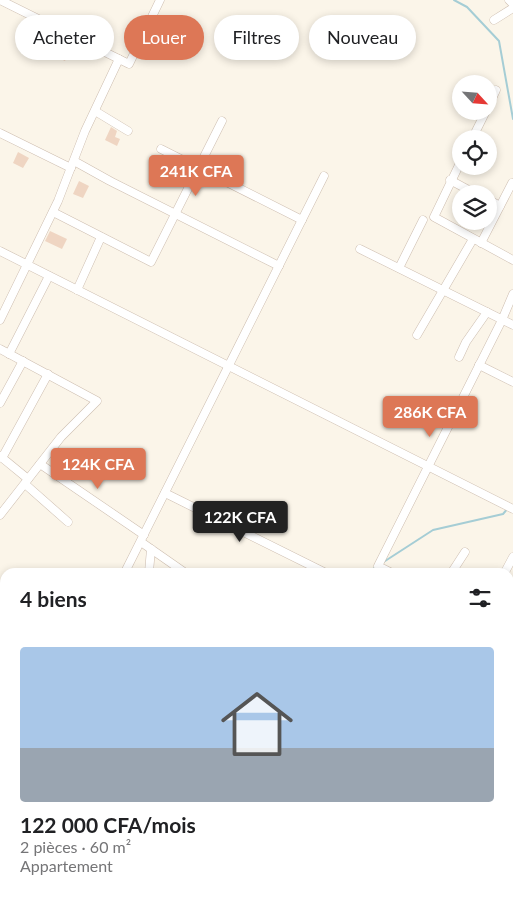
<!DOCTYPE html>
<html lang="fr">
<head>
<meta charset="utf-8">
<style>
	body { margin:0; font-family:Lato,sans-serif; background:#f2f2f2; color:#202124; height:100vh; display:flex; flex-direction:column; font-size:19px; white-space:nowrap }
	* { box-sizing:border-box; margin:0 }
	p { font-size:16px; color:#757577 }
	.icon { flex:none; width:28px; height:28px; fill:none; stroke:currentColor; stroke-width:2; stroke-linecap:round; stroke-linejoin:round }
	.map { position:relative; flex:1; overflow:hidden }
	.panel { position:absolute; left:0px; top:568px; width:514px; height:336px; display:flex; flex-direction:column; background:#fff; border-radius:15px 15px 0 0; box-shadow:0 2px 8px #0003 }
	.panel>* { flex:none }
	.top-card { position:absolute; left:15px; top:15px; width:484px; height:45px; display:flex; gap:10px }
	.needle { width:32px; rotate:116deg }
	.buttons { position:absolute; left:452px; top:75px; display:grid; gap:10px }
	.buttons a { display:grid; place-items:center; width:45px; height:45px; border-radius:50%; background:#fff; box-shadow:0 2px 8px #0003; font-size:25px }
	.price { position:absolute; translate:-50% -42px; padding:0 11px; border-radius:5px; background:#dd7756; color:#fff; font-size:16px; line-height:32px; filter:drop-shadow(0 1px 2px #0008) }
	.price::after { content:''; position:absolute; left:50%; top:30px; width:15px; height:11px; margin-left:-8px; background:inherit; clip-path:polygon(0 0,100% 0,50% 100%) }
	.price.selected { background:#222; color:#fff }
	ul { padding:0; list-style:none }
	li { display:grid; align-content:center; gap:10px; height:265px; padding:0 20px }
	li span { display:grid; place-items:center; height:155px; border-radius:5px; color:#555 }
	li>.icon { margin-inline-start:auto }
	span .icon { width:90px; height:90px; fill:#fffc; stroke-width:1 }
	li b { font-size:21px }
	h2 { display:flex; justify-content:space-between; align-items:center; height:60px; padding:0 20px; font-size:21px }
	.chip { padding:0 18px; border-radius:22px; background:#fff; box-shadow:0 2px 8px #0003; font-size:18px; line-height:45px }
	.chip.selected { background:#dd7756; color:#fff }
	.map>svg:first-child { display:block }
</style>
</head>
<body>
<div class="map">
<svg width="513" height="903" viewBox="0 0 513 903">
	<rect width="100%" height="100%" fill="#fbf5e9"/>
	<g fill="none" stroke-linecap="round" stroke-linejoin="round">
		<g stroke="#a5cdd5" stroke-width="2">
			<path d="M 454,0 L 467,7 L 499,41 L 513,119"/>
			<path d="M 382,563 L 433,530 L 503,514 L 508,508"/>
			<path d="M 368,572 L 376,567"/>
			<path d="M 58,903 L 61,899"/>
		</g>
	</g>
	<g fill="#efd5c2">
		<path d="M 60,45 L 70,50 L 65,61 L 54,56 Z"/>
		<path d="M 111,127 L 117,131 L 115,137 L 120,139 L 117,146 L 105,140 Z"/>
		<path d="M 18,152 L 29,158 L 23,168 L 13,163 Z"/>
		<path d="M 79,181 L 89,186 L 83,198 L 73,194 Z"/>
		<path d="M 50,231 L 67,239 L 62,249 L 45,241 Z"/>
	</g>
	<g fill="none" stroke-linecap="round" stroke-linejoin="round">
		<defs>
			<g id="minor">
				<path d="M 0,0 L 129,64 L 160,0"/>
				<path d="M 509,0 L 513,4"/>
				<path d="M 494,20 L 513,8"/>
				<path d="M 489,105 L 496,90"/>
				<path d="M 95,111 L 128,131"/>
				<path d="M 0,133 L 71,168"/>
				<path d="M 472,139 L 486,111"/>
				<path d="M 161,149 L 302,220"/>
				<path d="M 74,161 L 110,181 L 279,266"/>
				<path d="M 461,161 L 434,217 L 513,260"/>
				<path d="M 450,180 L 476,194"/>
				<path d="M 489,200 L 500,206"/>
				<path d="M 53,212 L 151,262 L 222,121"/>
				<path d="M 481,243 L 512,183"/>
				<path d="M 360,249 L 513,325"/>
				<path d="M 0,251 L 513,509"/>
				<path d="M 399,268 L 423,220"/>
				<path d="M 77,290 L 101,237"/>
				<path d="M 0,320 L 58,201 L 85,131 L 119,59"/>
				<path d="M 417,335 L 473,239"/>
				<path d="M 0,349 L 97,401 L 61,437 L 0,515"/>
				<path d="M 9,354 L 49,276"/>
				<path d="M 459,357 L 466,342 L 487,312"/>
				<path d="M 479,365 L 513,382"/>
				<path d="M 0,403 L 23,361"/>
				<path d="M 0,456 L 28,479"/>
				<path d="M 2,458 L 48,374"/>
				<path d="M 40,464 L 144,535"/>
				<path d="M 25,484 L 68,522"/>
				<path d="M 165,493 L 324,572"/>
				<path d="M 141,542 L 184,572"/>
				<path d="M 125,572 L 324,176"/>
				<path d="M 149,572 L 151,549"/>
				<path d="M 390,572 L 378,566 L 502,320 L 513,294"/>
				<path d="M 452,572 L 465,552"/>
				<path d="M 505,572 L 513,557"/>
				<path d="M 509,671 L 513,664"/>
				<path d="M 0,704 L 5,708"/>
				<path d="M 509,747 L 513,749"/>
				<path d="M 0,778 L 5,773"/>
				<path d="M 509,789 L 513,781"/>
				<path d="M 509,815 L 513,817"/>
				<path d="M 0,849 L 5,844"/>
				<path d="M 143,899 L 148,903"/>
				<path d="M 207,899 L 212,903"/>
				<path d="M 125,903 L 128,899"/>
				<path d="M 182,903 L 185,899"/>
				<path d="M 295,903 L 299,899"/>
				<path d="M 463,903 L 464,899"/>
			</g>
		</defs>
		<use href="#minor" stroke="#cdbdaf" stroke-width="9"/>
		<path stroke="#d4b8a5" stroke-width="1" stroke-dasharray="1 4" stroke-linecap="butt" d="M 97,899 L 107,903"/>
		<use href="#minor" stroke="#fff" stroke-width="8"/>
	</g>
</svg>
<div class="buttons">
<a><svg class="needle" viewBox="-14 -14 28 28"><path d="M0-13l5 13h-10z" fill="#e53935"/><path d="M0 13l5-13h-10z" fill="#757577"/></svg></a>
<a><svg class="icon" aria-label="locate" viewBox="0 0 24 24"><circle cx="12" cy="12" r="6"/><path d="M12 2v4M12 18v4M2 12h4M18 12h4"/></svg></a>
<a><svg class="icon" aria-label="layers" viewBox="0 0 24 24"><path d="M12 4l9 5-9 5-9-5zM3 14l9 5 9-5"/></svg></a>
</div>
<b class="price" style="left:196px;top:197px">241K CFA</b>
<b class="price" style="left:430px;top:438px">286K CFA</b>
<b class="price" style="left:98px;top:490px">124K CFA</b>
<b class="price selected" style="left:240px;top:543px">122K CFA</b>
<div class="top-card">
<a class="chip">Acheter</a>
<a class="chip selected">Louer</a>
<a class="chip">Filtres</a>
<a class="chip">Nouveau</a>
</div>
<section class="panel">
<h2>4 biens<svg class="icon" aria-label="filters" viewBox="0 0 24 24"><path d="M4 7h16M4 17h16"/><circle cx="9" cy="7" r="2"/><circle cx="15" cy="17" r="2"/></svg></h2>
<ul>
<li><span style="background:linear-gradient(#a9c7e8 65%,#9aa5b1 0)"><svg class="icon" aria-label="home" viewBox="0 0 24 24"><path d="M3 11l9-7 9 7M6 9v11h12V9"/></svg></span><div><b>122 000 CFA/mois</b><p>2 pièces · 60 m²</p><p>Appartement</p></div></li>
</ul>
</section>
</div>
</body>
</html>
